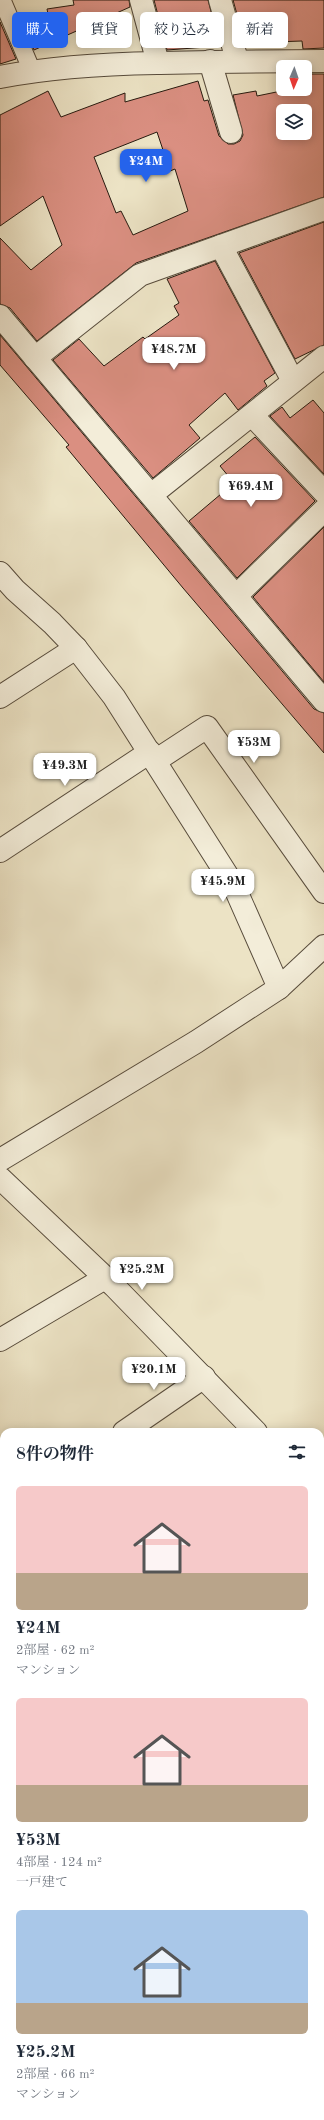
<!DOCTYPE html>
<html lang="ja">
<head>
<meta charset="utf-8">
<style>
	body { margin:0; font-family:"Old Standard TT","Noto Serif JP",serif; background:#f6f6f7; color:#1f2937; height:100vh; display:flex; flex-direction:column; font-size:15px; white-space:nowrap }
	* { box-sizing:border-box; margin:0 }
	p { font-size:13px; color:#747a83 }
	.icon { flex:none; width:22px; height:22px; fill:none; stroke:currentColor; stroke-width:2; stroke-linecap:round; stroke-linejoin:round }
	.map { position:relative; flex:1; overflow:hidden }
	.sheet { position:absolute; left:0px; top:1428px; width:324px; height:692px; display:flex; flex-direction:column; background:#fff; border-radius:12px 12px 0 0; box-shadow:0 2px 10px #0003 }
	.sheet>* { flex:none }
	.banner { position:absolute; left:12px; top:12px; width:300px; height:36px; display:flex; gap:8px }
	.needle { width:26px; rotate:182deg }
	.controls { position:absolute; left:276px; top:60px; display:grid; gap:8px }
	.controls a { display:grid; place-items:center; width:36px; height:36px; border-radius:6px; background:#fff; box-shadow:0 2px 10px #0003; font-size:20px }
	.price { position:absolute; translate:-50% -34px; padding:0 9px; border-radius:8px; background:#fff; color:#222; font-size:13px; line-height:26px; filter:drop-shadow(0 1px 2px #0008) }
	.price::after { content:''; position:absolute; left:50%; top:24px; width:12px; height:9px; margin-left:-6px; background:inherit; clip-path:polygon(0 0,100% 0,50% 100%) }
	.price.current { background:#2563eb; color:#fff }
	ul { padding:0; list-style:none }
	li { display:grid; align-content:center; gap:8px; height:212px; padding:0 16px }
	li span { display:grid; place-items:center; height:124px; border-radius:6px; color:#555 }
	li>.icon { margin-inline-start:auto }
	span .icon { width:72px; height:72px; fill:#fffc; stroke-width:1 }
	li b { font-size:17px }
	h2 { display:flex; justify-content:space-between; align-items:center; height:48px; padding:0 16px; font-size:17px }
	.chip { padding:0 14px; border-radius:6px; background:#fff; box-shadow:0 2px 10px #0003; font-size:14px; line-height:36px }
	.chip.current { background:#2563eb; color:#fff }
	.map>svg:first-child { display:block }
</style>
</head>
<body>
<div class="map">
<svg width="324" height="2120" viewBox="0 0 324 2120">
	<rect width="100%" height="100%" fill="#ece3c5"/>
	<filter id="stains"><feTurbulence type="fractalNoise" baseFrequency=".005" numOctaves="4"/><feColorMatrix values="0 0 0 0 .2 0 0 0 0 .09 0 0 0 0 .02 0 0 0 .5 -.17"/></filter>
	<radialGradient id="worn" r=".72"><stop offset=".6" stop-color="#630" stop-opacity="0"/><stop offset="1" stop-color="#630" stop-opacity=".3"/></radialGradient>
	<g fill="#da8f81" stroke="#271a0f" fill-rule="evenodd">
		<path d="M 73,0 L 129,0 L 130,7 L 34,50 L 21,18 L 48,14 L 47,9 L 74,5 Z"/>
		<path d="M 154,0 L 208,0 L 220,46 L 167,50 Z"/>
		<path d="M 233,0 L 324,0 L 324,48 L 303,49 L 302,41 L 245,43 Z"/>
		<path d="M 0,22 L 16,59 L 0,64 Z"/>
		<path d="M 305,74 L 324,74 L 324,197 L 136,263 L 37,341 L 10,308 L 0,304 L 0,238 L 31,270 L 62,245 L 43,196 L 0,226 L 0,115 L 48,91 L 61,117 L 125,93 L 125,102 L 198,81 L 204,101 L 208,100 L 219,136 L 228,144 L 234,144 L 240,141 L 243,135 L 233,95 L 256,91 L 257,96 L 291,89 L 305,89 ZM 283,111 L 305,111 L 305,133 L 283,133 ZM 157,132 L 170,171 L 175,169 L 188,211 L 133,235 L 121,211 L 116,213 L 94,157 Z"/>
		<path d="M 324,222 L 324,345 L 295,359 L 239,253 Z"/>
		<path d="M 215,261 L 275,373 L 264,381 L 267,386 L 238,410 L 225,393 L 189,425 L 200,438 L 153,478 L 53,360 L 79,339 L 104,366 L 143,337 L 145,339 L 179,315 L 174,306 L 179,303 L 167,279 Z"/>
		<path d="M 0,335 L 314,709 L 324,713 L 324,753 L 183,588 L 66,447 L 69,445 L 0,365 Z"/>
		<path d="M 313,400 L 324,413 L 324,474 L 270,416 L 282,407 L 290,418 Z"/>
		<path d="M 255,437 L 315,501 L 237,578 L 189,521 L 234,483 L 220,466 Z"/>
		<path d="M 324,527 L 324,682 L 253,597 Z"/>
	</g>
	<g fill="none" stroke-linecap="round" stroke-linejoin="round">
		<defs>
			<path id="lane" d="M 2,0 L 32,71"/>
			<g id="street">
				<path d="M 141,0 L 158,63"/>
				<path d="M 220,0 L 237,60"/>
				<path d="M 210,61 L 231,132"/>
				<path d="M 0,77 C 51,67 105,64 157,63 C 213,62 268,61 324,61"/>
				<path d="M 221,246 L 293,381"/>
				<path d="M 0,316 L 324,701"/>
				<path d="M 35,358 L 140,275 L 324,209"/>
				<path d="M 252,415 L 324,492"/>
				<path d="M 151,495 L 324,357"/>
				<path d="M 0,573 L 15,590 L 52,623 L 76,648 L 114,697 L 234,886 L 279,988 L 196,1042 L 0,1160"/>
				<path d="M 236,596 L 324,510"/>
				<path d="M 0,697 L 76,648"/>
				<path d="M 155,761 L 207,727 L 324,892"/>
				<path d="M 0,851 L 150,752"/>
				<path d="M 279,988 L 324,946"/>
				<path d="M 0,1178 L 114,1286 L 256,1432"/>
				<path d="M 0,1340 L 105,1278"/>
				<path d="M 124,1432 L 204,1377"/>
				<path d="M 0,1517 L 4,1514"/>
				<path d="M 320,1526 L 324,1533"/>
				<path d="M 320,1884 L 324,1889"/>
				<path d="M 320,2071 L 324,2076"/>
			</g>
		</defs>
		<use href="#lane" stroke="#584c3c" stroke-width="19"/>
		<use href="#street" stroke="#584c3c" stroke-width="24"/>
		<use href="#lane" stroke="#f3edd9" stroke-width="17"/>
		<use href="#street" stroke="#f3edd9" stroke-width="22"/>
	</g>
	<rect width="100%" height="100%" filter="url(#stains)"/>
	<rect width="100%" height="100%" fill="url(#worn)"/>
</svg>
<div class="controls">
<a><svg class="needle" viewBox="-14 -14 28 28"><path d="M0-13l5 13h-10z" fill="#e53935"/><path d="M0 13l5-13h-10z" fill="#747a83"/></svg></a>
<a><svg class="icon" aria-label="layers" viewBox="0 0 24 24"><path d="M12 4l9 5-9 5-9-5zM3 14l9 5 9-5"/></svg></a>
</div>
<b class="price current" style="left:146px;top:183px">¥24M</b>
<b class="price" style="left:174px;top:371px">¥48.7M</b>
<b class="price" style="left:251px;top:508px">¥69.4M</b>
<b class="price" style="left:254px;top:764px">¥53M</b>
<b class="price" style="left:65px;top:787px">¥49.3M</b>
<b class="price" style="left:223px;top:903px">¥45.9M</b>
<b class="price" style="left:142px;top:1291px">¥25.2M</b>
<b class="price" style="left:154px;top:1391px">¥20.1M</b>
<div class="banner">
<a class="chip current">購入</a>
<a class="chip">賃貸</a>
<a class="chip">絞り込み</a>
<a class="chip">新着</a>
</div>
<section class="sheet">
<h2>8件の物件<svg class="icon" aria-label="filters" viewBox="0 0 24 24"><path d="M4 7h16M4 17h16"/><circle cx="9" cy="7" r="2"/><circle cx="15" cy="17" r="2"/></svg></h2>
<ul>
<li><span style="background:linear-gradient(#f6c9c9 70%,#b9a48a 0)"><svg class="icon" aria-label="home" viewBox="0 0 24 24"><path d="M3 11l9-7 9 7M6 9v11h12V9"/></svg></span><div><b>¥24M</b><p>2部屋 · 62 m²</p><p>マンション</p></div></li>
<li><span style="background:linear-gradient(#f6c9c9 70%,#b9a48a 0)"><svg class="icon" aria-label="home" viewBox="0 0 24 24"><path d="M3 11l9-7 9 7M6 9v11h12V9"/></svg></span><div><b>¥53M</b><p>4部屋 · 124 m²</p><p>一戸建て</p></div></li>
<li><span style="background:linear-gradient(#a9c7e8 75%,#b9a48a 0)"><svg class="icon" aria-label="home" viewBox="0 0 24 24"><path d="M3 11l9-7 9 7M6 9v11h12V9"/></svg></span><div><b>¥25.2M</b><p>2部屋 · 66 m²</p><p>マンション</p></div></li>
</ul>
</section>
</div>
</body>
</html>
